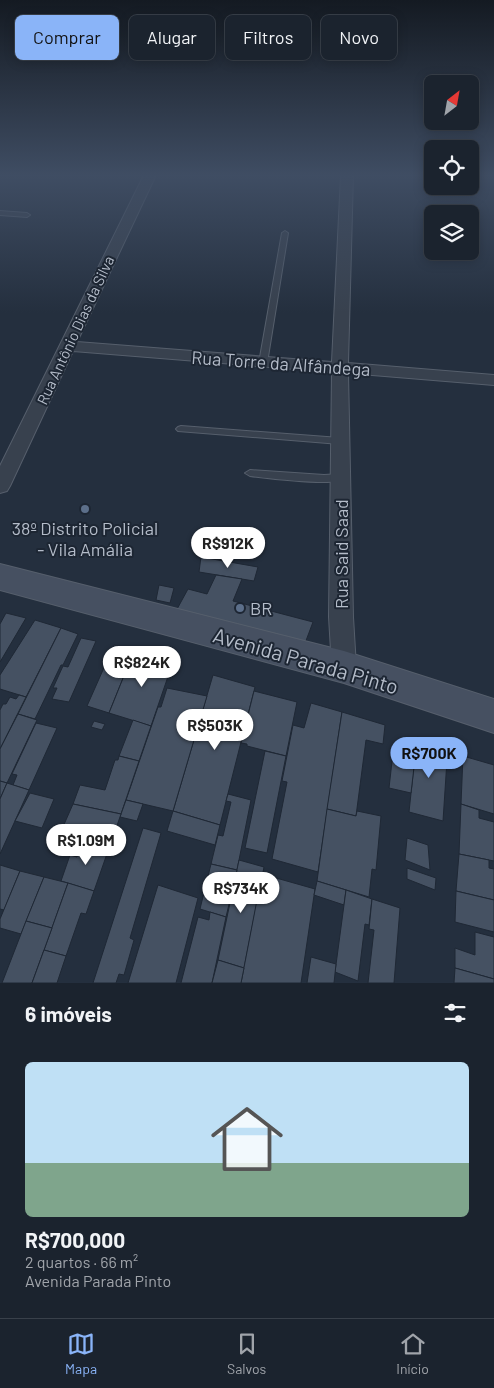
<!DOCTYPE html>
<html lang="pt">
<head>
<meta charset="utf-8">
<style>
	body { margin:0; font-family:Barlow,sans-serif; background:#242b36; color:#f1f3f6; height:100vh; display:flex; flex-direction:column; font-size:19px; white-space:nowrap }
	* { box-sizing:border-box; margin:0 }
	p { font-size:16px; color:#a0a4aa }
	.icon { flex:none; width:28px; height:28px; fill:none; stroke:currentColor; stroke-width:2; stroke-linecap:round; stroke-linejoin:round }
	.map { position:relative; height:983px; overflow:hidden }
	.panel { display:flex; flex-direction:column; background:#1b232e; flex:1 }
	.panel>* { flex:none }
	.banner { position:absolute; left:15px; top:15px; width:465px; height:45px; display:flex; gap:10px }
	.needle { width:32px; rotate:31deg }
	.fabs { position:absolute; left:424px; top:75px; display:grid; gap:10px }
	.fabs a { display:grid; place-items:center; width:55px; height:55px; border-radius:8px; background:#1b232e; box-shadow:0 2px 12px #0003,0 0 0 1px #39404a; font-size:25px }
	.price { position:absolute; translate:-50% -42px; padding:0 11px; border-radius:18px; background:#fff; color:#222; font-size:16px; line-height:32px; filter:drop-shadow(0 1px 2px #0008) }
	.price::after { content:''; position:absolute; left:50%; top:30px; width:15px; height:11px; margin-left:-8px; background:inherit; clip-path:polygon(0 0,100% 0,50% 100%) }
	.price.active { background:#8ab4f8; color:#111 }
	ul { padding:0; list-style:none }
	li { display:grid; align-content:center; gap:10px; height:265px; padding:0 25px }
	li span { display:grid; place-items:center; height:155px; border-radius:8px; color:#555 }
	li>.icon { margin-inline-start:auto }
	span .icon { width:90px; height:90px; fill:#fffc; stroke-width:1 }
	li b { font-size:21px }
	h2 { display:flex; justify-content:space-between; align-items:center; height:60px; padding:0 25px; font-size:21px }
	.tag { padding:0 18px; border-radius:8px; background:#1b232e; box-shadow:0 2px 12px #0003,0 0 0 1px #39404a; font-size:18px; line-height:45px }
	.tag.active { background:#8ab4f8; color:#111 }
	.menu { display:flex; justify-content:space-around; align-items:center; height:70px; border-top:1px solid #39404a; background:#1b232e; font-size:14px; color:#a0a4aa }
	.menu a { display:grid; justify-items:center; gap:2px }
	.menu .active { color:#8ab4f8 }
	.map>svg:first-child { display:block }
</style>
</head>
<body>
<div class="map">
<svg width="494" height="983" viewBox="0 0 494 983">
	<rect width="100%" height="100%" fill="#242f3e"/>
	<g fill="#455162" stroke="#1f2835">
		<path d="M 201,557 L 258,567 L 254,581 L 199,572 Z"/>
		<path d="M 216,575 L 242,579 L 233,601 L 313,622 L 304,646 L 176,611 L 188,589 L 207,594 Z"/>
		<path d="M 159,585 L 174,588 L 170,603 L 156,600 Z"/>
		<path d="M 6,613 L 26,618 L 0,662 L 0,624 Z"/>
		<path d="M 35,620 L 61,628 L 26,697 L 0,689 L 0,675 Z"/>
		<path d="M 61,628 L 78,634 L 63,665 L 61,665 L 35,719 L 18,714 Z"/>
		<path d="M 81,638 L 96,641 L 69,702 L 52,699 L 57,688 L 53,688 L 63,666 L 68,667 Z"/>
		<path d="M 114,645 L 134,651 L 109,713 L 87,706 Z"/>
		<path d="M 134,651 L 173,662 L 151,726 L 109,713 Z"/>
		<path d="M 213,675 L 255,687 L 220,825 L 173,811 Z"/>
		<path d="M 167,688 L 207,696 L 173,811 L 126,800 L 158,707 L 161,707 Z"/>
		<path d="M 254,691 L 297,702 L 286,756 L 247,746 L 247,744 L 241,743 Z"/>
		<path d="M 19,695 L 26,697 L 0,749 L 0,710 L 3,704 L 6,704 L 10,697 L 16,699 Z"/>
		<path d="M 311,703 L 342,712 L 318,872 L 272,859 L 287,782 L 282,781 L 293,725 L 304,728 Z"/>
		<path d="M 342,712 L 385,725 L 383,744 L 366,740 L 356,816 L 327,809 Z"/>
		<path d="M 18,714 L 37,720 L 7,783 L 0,781 L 0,749 Z"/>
		<path d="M 133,720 L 151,726 L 139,761 L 119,756 Z"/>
		<path d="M 94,721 L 105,724 L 102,730 L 91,727 Z"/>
		<path d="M 36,723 L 57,728 L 29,790 L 13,785 L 17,775 L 12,774 Z"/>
		<path d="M 417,737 L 448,745 L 443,821 L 409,812 Z"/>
		<path d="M 394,744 L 416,750 L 411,793 L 389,788 Z"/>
		<path d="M 265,751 L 286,756 L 267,853 L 245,848 Z"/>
		<path d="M 119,756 L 139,761 L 121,814 L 73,804 L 80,785 L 105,790 L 115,760 L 118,760 Z"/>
		<path d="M 463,756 L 494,765 L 494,814 L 461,804 Z"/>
		<path d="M 0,781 L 7,783 L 0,799 Z"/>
		<path d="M 7,783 L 29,790 L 0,854 L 0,799 Z"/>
		<path d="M 30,793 L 54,799 L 42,828 L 15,821 Z"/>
		<path d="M 228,794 L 251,800 L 237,870 L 211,864 L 218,835 L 223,836 L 231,802 L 226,801 Z"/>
		<path d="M 126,800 L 143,804 L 137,821 L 120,817 Z"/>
		<path d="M 73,804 L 121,814 L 111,843 L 62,829 Z"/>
		<path d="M 461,804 L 479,810 L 479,818 L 494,822 L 494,861 L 459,854 Z"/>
		<path d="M 327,809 L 356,816 L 357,811 L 381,816 L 376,870 L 372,869 L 369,897 L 317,881 Z"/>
		<path d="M 173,811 L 220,825 L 215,845 L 167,831 Z"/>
		<path d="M 143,828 L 161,833 L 130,938 L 134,940 L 124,975 L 119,974 L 116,983 L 93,983 Z"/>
		<path d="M 407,838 L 428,845 L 430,870 L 405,860 Z"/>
		<path d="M 83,840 L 109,848 L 94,891 L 61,881 L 70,855 L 77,857 Z"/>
		<path d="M 459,854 L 489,860 L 489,868 L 494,869 L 494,900 L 456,891 Z"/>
		<path d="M 239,860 L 264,867 L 244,968 L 218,960 Z"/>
		<path d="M 211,864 L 237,870 L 226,917 L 200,909 Z"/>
		<path d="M 0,865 L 20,871 L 4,910 L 0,909 Z"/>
		<path d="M 407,868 L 436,878 L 435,890 L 407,879 Z"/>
		<path d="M 20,871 L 44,877 L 21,934 L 0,928 L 0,919 Z"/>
		<path d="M 262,874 L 315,889 L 301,983 L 241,983 Z"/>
		<path d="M 44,877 L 68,883 L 52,928 L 26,921 Z"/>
		<path d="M 317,881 L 346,890 L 344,905 L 314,895 Z"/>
		<path d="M 68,883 L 94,891 L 86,914 L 81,913 L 66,956 L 44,950 Z"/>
		<path d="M 158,885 L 198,898 L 176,983 L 128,983 Z"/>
		<path d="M 346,890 L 372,899 L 369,925 L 365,924 L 358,981 L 335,972 Z"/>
		<path d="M 456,891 L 494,900 L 494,932 L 455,922 Z"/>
		<path d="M 372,899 L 400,908 L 394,983 L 368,983 L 374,930 L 369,929 Z"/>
		<path d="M 210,912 L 226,917 L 212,983 L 181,983 L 198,917 L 209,920 Z"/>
		<path d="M 26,921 L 52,928 L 32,983 L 2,983 Z"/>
		<path d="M 475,932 L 494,937 L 494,979 L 455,968 L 455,948 L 475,955 Z"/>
		<path d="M 44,950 L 66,956 L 57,983 L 32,983 Z"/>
		<path d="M 311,957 L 336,964 L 334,983 L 307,983 Z"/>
		<path d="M 218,960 L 244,968 L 241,983 L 212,983 Z"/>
		<path d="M 455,968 L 494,979 L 494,983 L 454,983 Z"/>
	</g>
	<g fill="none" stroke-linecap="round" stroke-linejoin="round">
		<defs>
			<g id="lane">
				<path d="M 0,211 L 27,213 L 30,215 L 27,217 L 0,215 Z"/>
				<path d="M 285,231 L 288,233 L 267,363 L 263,365 L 259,363 L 282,233 Z"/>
				<path d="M 181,426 L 340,438 L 345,441 L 340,444 L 178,431 L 176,429 L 178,427 Z"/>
				<path d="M 250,470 L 324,475 L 341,474 L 346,478 C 338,487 266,478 250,476 L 245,473 Z"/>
			</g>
			<path id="street" d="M 144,175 L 156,175 L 77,342 L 332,362 L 341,175 L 353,175 L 348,363 L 494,375 L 494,385 L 348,373 L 353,617 L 356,667 L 353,675 L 344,678 L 335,675 L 332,667 L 329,617 L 332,372 L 73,351 L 10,486 L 7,491 L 0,493 L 0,466 Z"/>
			<path id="secondary" d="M 0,564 L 344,651 L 494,699 L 494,733 L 344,683 L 0,590 Z"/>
		</defs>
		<use href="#lane" stroke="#565f6c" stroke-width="2"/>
		<use href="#street" stroke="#565f6c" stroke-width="2"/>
		<use href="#secondary" stroke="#565f6c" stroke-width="2"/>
		<use href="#lane" fill="#38414e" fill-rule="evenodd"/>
		<use href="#street" fill="#38414e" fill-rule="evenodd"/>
		<use href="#secondary" fill="#465061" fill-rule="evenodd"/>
	</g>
	<linearGradient id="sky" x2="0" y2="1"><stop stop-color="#141a22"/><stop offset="0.56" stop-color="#3f4d63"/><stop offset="1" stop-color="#3f4d63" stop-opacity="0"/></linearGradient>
	<rect width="494" height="313" fill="url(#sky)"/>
	<g fill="#5c6f8a" stroke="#1d2633" stroke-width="2">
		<circle cx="85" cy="509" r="5"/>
		<circle cx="240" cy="608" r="5"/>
	</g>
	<g text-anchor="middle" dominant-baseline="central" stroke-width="4" stroke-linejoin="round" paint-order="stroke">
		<g font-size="15" fill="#b4bcc9" stroke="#1d2633">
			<text transform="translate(75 330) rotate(-65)">Rua Antônio Dias da Silva</text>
		</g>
		<g font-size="18" fill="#b4bcc9" stroke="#1d2633">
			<text transform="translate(281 363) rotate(4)">Rua Torre da Alfândega</text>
			<text transform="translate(341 554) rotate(-90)">Rua Said Saad</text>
		</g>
		<g font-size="18" fill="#b4bcc9" stroke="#1d2633">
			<text x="85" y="528">38º Distrito Policial<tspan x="85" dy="21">- Vila Amália</tspan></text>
			<text x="250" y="608" text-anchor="start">BR</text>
		</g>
		<g font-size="21" fill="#b4bcc9" stroke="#1d2633">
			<text transform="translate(306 660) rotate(16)">Avenida Parada Pinto</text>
		</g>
	</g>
</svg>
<div class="fabs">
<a><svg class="needle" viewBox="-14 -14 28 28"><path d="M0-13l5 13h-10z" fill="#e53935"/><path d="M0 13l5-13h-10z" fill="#a0a4aa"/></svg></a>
<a><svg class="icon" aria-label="locate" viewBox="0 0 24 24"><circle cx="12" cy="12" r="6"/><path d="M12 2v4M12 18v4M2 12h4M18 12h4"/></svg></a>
<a><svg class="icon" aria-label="layers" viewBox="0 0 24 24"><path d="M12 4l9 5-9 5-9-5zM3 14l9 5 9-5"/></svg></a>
</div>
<b class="price" style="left:228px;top:569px">R$912K</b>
<b class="price" style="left:142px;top:688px">R$824K</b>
<b class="price" style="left:215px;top:751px">R$503K</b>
<b class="price active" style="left:429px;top:779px">R$700K</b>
<b class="price" style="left:86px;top:866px">R$1.09M</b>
<b class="price" style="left:241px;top:914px">R$734K</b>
<div class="banner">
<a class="tag active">Comprar</a>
<a class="tag">Alugar</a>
<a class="tag">Filtros</a>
<a class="tag">Novo</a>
</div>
</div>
<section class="panel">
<h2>6 imóveis<svg class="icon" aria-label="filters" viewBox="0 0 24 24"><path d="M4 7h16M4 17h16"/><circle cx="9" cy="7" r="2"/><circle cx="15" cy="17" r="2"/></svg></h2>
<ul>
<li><span style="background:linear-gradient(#bfe0f5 65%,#7fa58c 0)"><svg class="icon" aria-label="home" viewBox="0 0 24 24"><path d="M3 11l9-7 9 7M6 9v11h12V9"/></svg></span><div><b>R$700,000</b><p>2 quartos · 66 m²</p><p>Avenida Parada Pinto</p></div></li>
</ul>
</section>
<nav class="menu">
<a class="active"><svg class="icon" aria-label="map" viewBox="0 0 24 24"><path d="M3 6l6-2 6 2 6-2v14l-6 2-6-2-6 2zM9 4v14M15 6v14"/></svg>Mapa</a>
<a><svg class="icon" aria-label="saved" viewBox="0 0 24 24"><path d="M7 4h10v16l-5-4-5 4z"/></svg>Salvos</a>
<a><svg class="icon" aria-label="home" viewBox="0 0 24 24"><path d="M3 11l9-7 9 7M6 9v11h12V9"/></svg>Início</a>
</nav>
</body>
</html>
